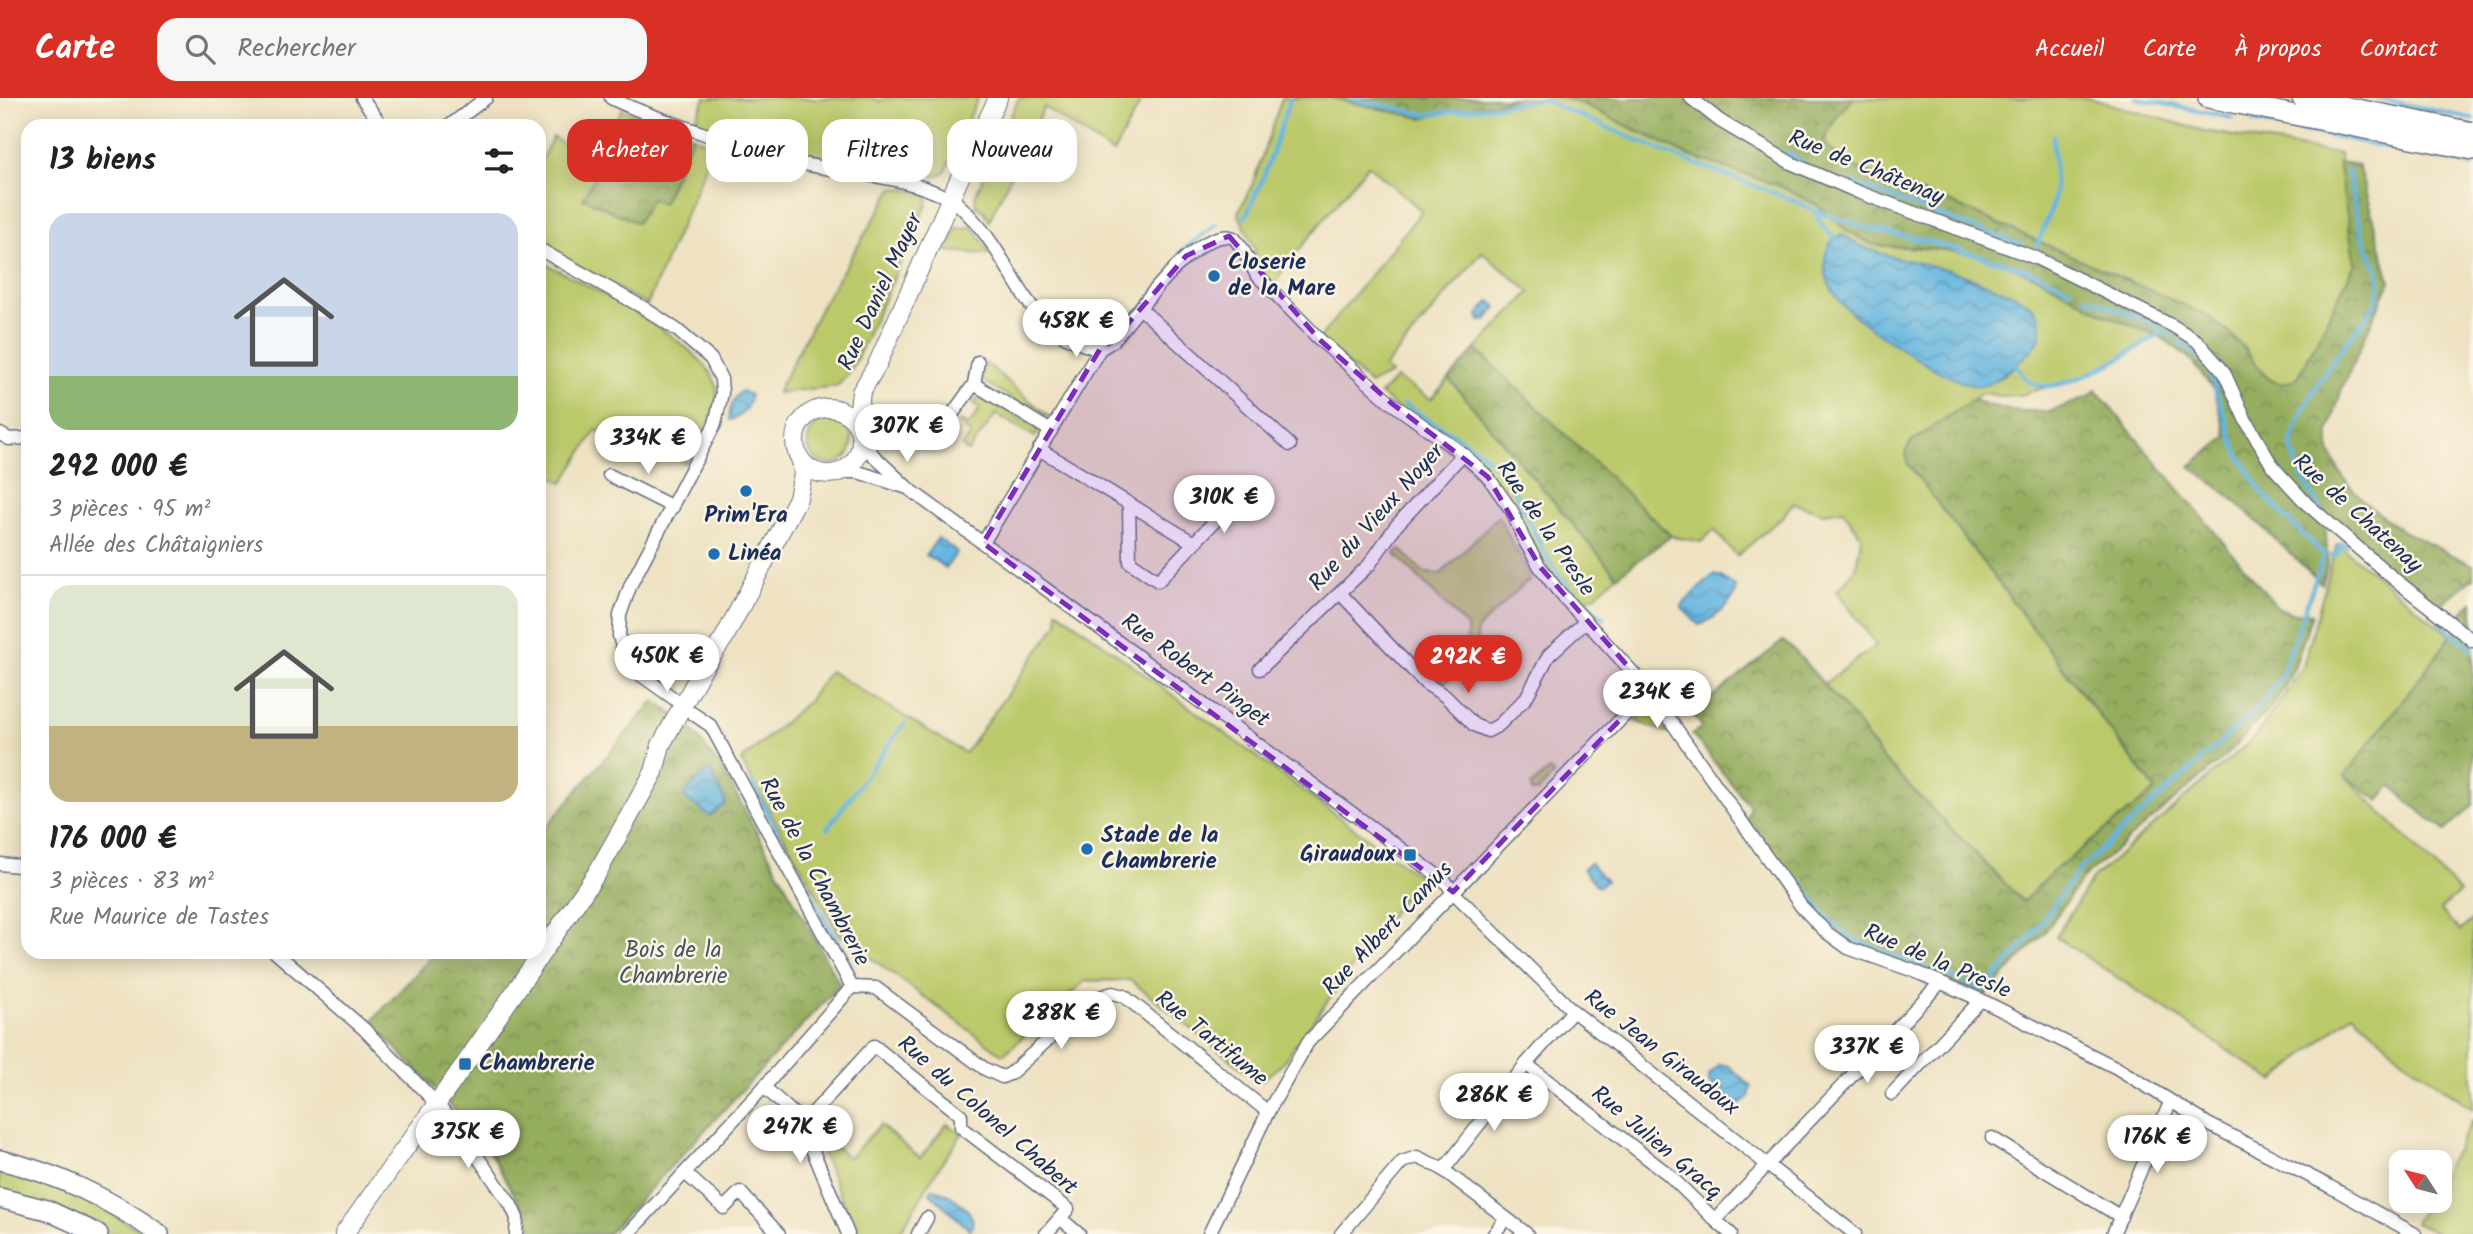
<!DOCTYPE html>
<html lang="fr">
<head>
<meta charset="utf-8">
<style>
	body { margin:0; font-family:Kalam,sans-serif; background:#f6f6f6; color:#222; height:100vh; display:flex; flex-direction:column; font-size:26px; white-space:nowrap }
	* { box-sizing:border-box; margin:0 }
	p { font-size:23px; color:#767676 }
	.icon { flex:none; width:38px; height:38px; fill:none; stroke:currentColor; stroke-width:2; stroke-linecap:round; stroke-linejoin:round }
	.map { position:relative; flex:1; overflow:hidden }
	.sheet { position:absolute; left:21px; top:21px; width:525px; height:840px; display:flex; flex-direction:column; background:#fff; border-radius:21px; box-shadow:0 4px 18px #0003 }
	.sheet>* { flex:none }
	.banner { position:absolute; left:567px; top:21px; width:665px; height:63px; display:flex; gap:14px }
	.needle { width:46px; rotate:306deg }
	.fabs { position:absolute; left:2389px; top:1052px; display:grid; gap:14px }
	.fabs a { display:grid; place-items:center; width:63px; height:63px; border-radius:14px; background:#fff; box-shadow:0 4px 18px #0003; font-size:35px }
	.price { position:absolute; translate:-50% -60px; padding:0 16px; border-radius:24px; background:#fff; color:#222; font-size:23px; line-height:46px; filter:drop-shadow(0 2px 4px #0008) }
	.price::after { content:''; position:absolute; left:50%; top:42px; width:21px; height:16px; margin-left:-10px; background:inherit; clip-path:polygon(0 0,100% 0,50% 100%) }
	.price.active { background:#d93025; color:#fff }
	ul { padding:0; list-style:none }
	li { display:grid; align-content:center; gap:14px; height:371px; padding:0 28px }
	li+li { border-top:2px solid #e0e0e0 }
	li span { display:grid; place-items:center; height:217px; border-radius:21px; color:#555 }
	li>.icon { margin-inline-start:auto }
	span .icon { width:126px; height:126px; fill:#fffc; stroke-width:1 }
	li b { font-size:30px }
	h2 { display:flex; justify-content:space-between; align-items:center; height:84px; padding:0 28px; font-size:30px }
	.pill { padding:0 24px; border-radius:21px; background:#fff; box-shadow:0 4px 18px #0003; font-size:24px; line-height:63px }
	.pill.active { background:#d93025; color:#fff }
	header { display:flex; align-items:center; gap:42px; box-sizing:border-box; height:98px; padding:0 35px; background:#d93025; color:#fff }
	header strong { font-size:33px }
	nav { display:flex; gap:38px; margin-inline-start:auto; font-size:24px }
	.search { width:490px; height:63px; background:#f6f6f6; display:flex; align-items:center; gap:18px; box-sizing:border-box; padding:0 24px; border-radius:21px; color:#767676; font-size:26px }
	.map>svg:first-child { display:block }
</style>
</head>
<body>
<header>
<strong>Carte</strong>
<div class="search"><svg class="icon" aria-label="search" viewBox="0 0 24 24"><circle cx="10" cy="10" r="6"/><path d="M15 15l6 6"/></svg>Rechercher</div>
<nav><a>Accueil</a><a>Carte</a><a>À propos</a><a>Contact</a></nav>
</header>
<div class="map">
<svg width="2473" height="1136" viewBox="0 0 2473 1136">
	<defs>
		<pattern id="forest-crowns" width="20" height="18" patternUnits="userSpaceOnUse" patternTransform="scale(1.75)"><rect width="20" height="18" fill="#95ad5f"/><path d="M2 6a3 3 0 1 1 6 0M12 15a3 3 0 1 1 6 0" fill="none" stroke="#798d52"/></pattern>
		<pattern id="water-waves" width="16" height="10" patternUnits="userSpaceOnUse" patternTransform="scale(1.75)"><rect width="16" height="10" fill="#65b6e0"/><path d="M0 5q4-4 8 0t8 0" fill="none" stroke="#5294b9"/></pattern>
	</defs>
	<rect width="100%" height="100%" fill="#fcf5e5"/>
	<filter id="ink" filterUnits="userSpaceOnUse"><feTurbulence type="fractalNoise" baseFrequency=".0143" numOctaves="2"/><feDisplacementMap in="SourceGraphic" scale="14" xChannelSelector="R" yChannelSelector="G"/><feConvolveMatrix kernelMatrix="1 2 1 2 8 2 1 2 1" color-interpolation-filters="sRGB"/></filter>
	<filter id="wash" filterUnits="userSpaceOnUse"><feTurbulence type="fractalNoise" baseFrequency=".00686" numOctaves="4" result="noise"/><feDisplacementMap in="SourceGraphic" scale="28" xChannelSelector="R" yChannelSelector="G"/><feGaussianBlur stdDeviation="1.57" result="paint"/><feColorMatrix in="noise" values="0 0 0 0 0 0 0 0 0 0 0 0 0 0 0 0 0 1.4 0 .05"/><feComposite in="paint" operator="in"/></filter>
	<g filter="url(#wash)">
		<rect width="100%" height="100%" fill="#eee2c2"/>
		<g fill="#bcc96b" stroke="#6c7c64" stroke-width="2">
			<path d="M 705,0 L 870,0 L 881,3 L 884,0 L 978,0 L 945,74 L 936,79 L 824,60 L 693,27 Z"/>
			<path d="M 1019,0 L 1143,0 L 1113,55 L 1044,9 L 989,123 L 985,114 L 976,108 L 975,98 Z"/>
			<path d="M 1282,0 L 1331,0 L 1422,20 L 1520,0 L 1562,0 L 1585,7 L 1687,57 L 1780,88 L 1817,107 L 1859,140 L 1874,147 L 1937,151 L 1986,158 L 2042,181 L 2104,216 L 2157,238 L 2093,275 L 2020,297 L 2000,298 L 1982,295 L 1910,345 L 1906,354 L 1908,366 L 2156,693 L 2051,775 L 2023,804 L 1882,660 L 1853,620 L 1824,586 L 1876,547 L 1837,493 C 1857,473 1858,465 1861,438 L 1843,412 L 1824,415 L 1793,405 L 1783,418 L 1737,458 L 1714,432 L 1701,444 L 1671,438 L 1476,251 L 1530,194 L 1482,154 L 1384,270 L 1391,276 L 1370,286 L 1319,241 L 1422,113 L 1368,67 L 1284,170 L 1272,191 L 1255,169 L 1255,151 L 1238,115 L 1253,85 Z"/>
			<path d="M 1854,0 L 2089,0 L 2204,33 L 2339,56 L 2355,166 L 2299,278 C 2271,300 2258,267 2242,248 C 2231,235 2218,226 2204,216 C 2122,180 2040,144 1958,108 C 1924,93 1843,74 1824,45 C 1830,27 1840,12 1854,0 Z"/>
			<path d="M 622,11 L 631,15 L 583,100 L 651,101 L 663,105 L 693,38 L 714,49 L 647,207 L 539,146 L 539,66 L 553,39 L 594,67 Z"/>
			<path d="M 893,90 L 924,94 L 928,99 L 927,107 L 850,275 L 837,288 L 777,295 L 822,207 Z"/>
			<path d="M 974,129 L 990,156 L 947,153 L 957,130 Z"/>
			<path d="M 539,162 C 577,183 716,248 717,293 C 718,318 697,345 685,366 L 637,338 L 628,350 L 596,332 L 563,385 L 539,370 Z"/>
			<path d="M 986,265 L 1048,318 L 1042,319 L 983,283 L 982,275 Z"/>
			<path d="M 1396,280 L 1431,301 L 1449,281 L 1617,478 L 1596,497 L 1572,509 L 1500,394 L 1380,296 Z"/>
			<path d="M 981,298 L 1036,330 L 1039,333 L 1035,339 L 996,316 L 968,354 L 962,349 L 971,337 L 959,323 L 969,327 L 980,311 L 973,305 Z"/>
			<circle cx="830" cy="344" r="22"/>
			<path d="M 1498,418 L 1526,470 L 1530,483 L 1525,485 L 1477,532 L 1477,546 L 1481,550 L 1445,585 L 1439,580 L 1467,553 L 1467,529 L 1395,456 L 1400,451 L 1424,475 L 1441,476 Z"/>
			<path d="M 2337,446 L 2451,538 L 2345,678 L 2460,794 L 2440,812 L 2460,833 L 2473,821 L 2473,1011 L 2403,961 L 2353,915 L 2274,983 L 2056,839 L 2092,781 L 2256,638 L 2303,569 Z"/>
			<path d="M 1057,512 L 1419,778 L 1280,968 L 1262,982 L 1254,980 L 1130,882 L 1085,883 L 1003,957 L 840,837 L 741,663 L 808,603 L 830,573 L 965,655 L 1058,525 Z"/>
			<path d="M 1648,615 L 1657,618 L 1671,636 L 1635,623 L 1641,616 Z"/>
			<path d="M 1549,672 L 1552,674 L 1553,678 L 1537,694 L 1532,694 L 1531,688 Z"/>
			<path d="M 2473,1021 L 2473,1136 L 2438,1136 L 2415,1125 L 2428,1103 L 2440,1102 L 2440,1081 Z"/>
			<path d="M 947,1026 L 962,1036 L 937,1072 L 899,1136 L 857,1136 L 813,1034 L 814,1031 L 849,1060 L 880,1027 L 920,1060 Z"/>
			<path d="M 0,1070 L 84,1100 L 146,1136 L 111,1136 L 96,1126 L 0,1093 Z"/>
		</g>
		<g fill="url(#forest-crowns)" stroke="#586e5e" stroke-width="2">
			<path d="M 1331,0 L 1520,0 L 1422,20 Z"/>
			<path d="M 1562,0 L 1854,0 C 1840,12 1830,27 1824,44 C 1843,74 1925,94 1958,108 C 2040,144 2122,180 2204,216 C 2218,226 2231,235 2242,248 C 2258,267 2271,300 2299,278 L 2355,166 L 2338,64 L 2358,67 L 2390,183 L 2342,290 L 2329,334 L 2329,349 L 2334,364 L 2347,385 L 2369,408 L 2401,432 L 2473,467 L 2473,480 L 2434,512 L 2325,423 L 2328,467 L 2322,486 L 2232,400 L 2190,368 L 2227,339 L 2214,291 L 2188,259 L 2161,239 L 2104,216 L 2042,181 L 1986,158 L 1937,151 L 1874,147 L 1846,132 L 1817,107 L 1780,88 L 1687,57 L 1585,7 Z"/>
			<path d="M 631,15 L 693,38 L 662,106 L 651,101 L 637,125 L 583,100 Z"/>
			<path d="M 1476,251 L 1671,438 L 1617,478 L 1449,281 Z"/>
			<path d="M 2096,292 L 2277,509 L 2291,515 L 2312,516 L 2291,579 L 2271,609 L 2227,657 L 2083,780 L 2044,835 L 1981,902 L 1826,834 L 1744,729 L 1750,709 L 1692,636 L 1702,629 L 1692,615 L 1783,543 L 1795,553 L 1853,620 L 1882,660 L 2023,804 L 2051,775 L 2156,692 L 1908,366 L 1906,354 L 1910,345 L 1972,302 L 2008,312 L 2049,314 L 2089,299 Z"/>
			<path d="M 2473,504 L 2473,707 L 2445,733 L 2406,702 L 2392,687 L 2379,703 L 2345,678 L 2457,531 L 2451,526 Z"/>
			<path d="M 654,603 L 689,628 L 724,674 L 840,887 L 608,1136 L 532,1136 L 530,1124 L 482,1041 L 371,924 L 436,854 L 539,854 L 539,737 Z"/>
		</g>
		<g fill="url(#water-waves)" stroke="#40729f" stroke-width="2">
			<path d="M 1842,137 C 1875,159 1904,160 1941,170 C 1958,174 1975,182 1991,188 C 2005,193 2022,199 2033,210 C 2039,217 2043,230 2040,240 C 2035,253 1994,288 1979,288 C 1956,288 1901,251 1881,237 C 1853,217 1818,194 1826,155 C 1829,145 1832,140 1842,137 Z"/>
			<path d="M 1490,203 L 1497,209 L 1485,223 L 1480,223 L 1478,217 Z"/>
			<path d="M 742,293 L 750,297 C 750,308 741,320 730,322 C 728,314 734,297 742,293 Z"/>
			<path d="M 938,440 L 957,454 L 946,470 L 926,457 Z"/>
			<path d="M 1713,477 L 1721,479 L 1736,489 C 1737,503 1712,523 1699,527 L 1682,510 L 1682,507 Z"/>
			<path d="M 709,671 L 725,702 L 725,706 L 710,718 L 684,699 L 685,695 Z"/>
			<path d="M 1590,765 L 1606,783 L 1598,789 L 1583,771 Z"/>
			<path d="M 1720,966 L 1728,968 L 1751,988 L 1749,999 L 1736,1009 L 1726,1004 L 1709,984 L 1709,977 Z"/>
			<path d="M 933,1090 C 948,1094 982,1115 970,1132 L 930,1095 Z"/>
		</g>
		<g fill="none" stroke-linecap="round" stroke-linejoin="round">
			<g stroke="#65b6e0" stroke-width="4.5">
				<path d="M 1350,0 L 1425,17 L 1543,2 L 1677,59 L 1793,102 L 1815,113 L 1870,131 L 1922,142 L 2015,168 L 2041,177 L 2071,192"/>
				<path d="M 2136,0 L 2233,20"/>
				<path d="M 2375,0 L 2473,21"/>
				<path d="M 2254,23 L 2403,52 L 2473,68"/>
				<path d="M 1786,55 L 1803,64"/>
				<path d="M 1847,83 L 2021,147"/>
				<path d="M 1815,113 L 1822,127 L 1837,142"/>
				<path d="M 1245,120 L 1264,78 L 1290,2"/>
				<path d="M 2036,150 L 2053,106 L 2055,89 L 2053,38"/>
				<path d="M 1181,154 L 1215,127"/>
				<path d="M 2086,199 L 2154,226 L 2172,239"/>
				<path d="M 2015,266 C 2020,273 2026,283 2034,286 C 2063,299 2139,249 2165,233"/>
				<path d="M 1404,306 C 1435,328 1471,342 1498,370 C 1520,395 1529,427 1545,455 C 1559,481 1581,501 1603,520"/>
				<path d="M 2321,412 C 2311,393 2298,375 2293,354 C 2286,327 2336,257 2353,236 C 2365,222 2380,205 2380,185 C 2380,169 2371,158 2365,145 C 2357,122 2353,95 2347,71"/>
				<path d="M 2332,457 L 2338,456 L 2340,446 L 2343,445 L 2347,448"/>
				<path d="M 2440,525 L 2473,552"/>
				<path d="M 752,685 L 778,737 L 852,870"/>
				<path d="M 827,731 L 904,626"/>
				<path d="M 1801,784 C 1817,809 1833,829 1859,844 L 1984,892 L 2035,834 L 2078,773 L 2254,614 L 2276,587 L 2284,572 L 2324,457 L 2265,398 L 2238,356 L 2208,270 L 2197,257 L 2179,244"/>
			</g>
		</g>
	</g>
	<g filter="url(#ink)">
		<g fill="none" stroke-linecap="round" stroke-linejoin="round">
			<defs>
				<g id="minor">
					<path d="M 362,0 L 382,28"/>
					<path d="M 611,0 C 640,15 671,24 702,35 C 734,46 766,58 799,65 C 851,77 902,76 950,101"/>
					<path d="M 1691,0 L 1720,23 L 1791,65 L 1858,94 L 2036,160 L 2173,228 L 2197,243 L 2224,274 L 2245,321 L 2273,369 L 2307,406 L 2393,480 L 2473,543"/>
					<path d="M 449,28 L 486,0"/>
					<path d="M 955,103 C 967,115 979,126 988,140 C 1023,188 1032,237 1100,251 L 1113,243 C 1134,219 1198,126 1234,140 L 1242,150 L 1256,176 L 1319,241 L 1390,304 L 1463,356 L 1488,379 L 1512,413 L 1524,442 L 1540,469 L 1558,493 L 1649,592 L 1801,808 L 1826,834 L 1848,850 L 1914,873 L 1981,902 L 2117,970 L 2208,1026 L 2327,1087 L 2415,1136"/>
					<path d="M 539,151 L 644,210 L 677,232 L 711,261 L 721,281 L 722,295 L 715,326 L 631,486 L 620,517 L 619,538 L 623,552 L 638,575 L 683,607"/>
					<path d="M 1141,211 L 1290,347"/>
					<path d="M 974,286 L 1051,333"/>
					<path d="M 953,315 L 974,286 L 978,264"/>
					<path d="M 0,336 L 9,341 L 28,340"/>
					<path d="M 861,339 L 873,357 L 909,391 L 1445,783 L 1453,794 L 1573,913 L 1855,1136"/>
					<path d="M 1039,351 L 1194,445 L 1158,483 L 1130,464 L 1129,406"/>
					<path d="M 839,374 L 858,374 L 905,389"/>
					<path d="M 609,377 L 673,409"/>
					<path d="M 983,445 L 1100,251"/>
					<path d="M 1194,445 L 1231,406"/>
					<path d="M 1340,495 L 1425,585 L 1445,598 L 1474,627 L 1488,633 L 1499,627 L 1526,600 L 1549,557 L 1585,524"/>
					<path d="M 1260,571 L 1369,467 L 1396,428 L 1463,356"/>
					<path d="M 0,766 L 28,769"/>
					<path d="M 275,854 L 364,931 L 437,1006 L 461,1035 L 511,1107 L 517,1120 L 516,1136"/>
					<path d="M 852,889 L 876,890 L 985,971 L 1002,979 L 1010,976 L 1093,901 L 1113,895 L 1124,898 L 1268,1014"/>
					<path d="M 1573,913 L 1526,966 L 1668,1076 L 1715,1122 L 1939,886"/>
					<path d="M 764,989 L 795,1017 L 802,1027 L 848,1136"/>
					<path d="M 1892,996 L 1981,902"/>
					<path d="M 802,1027 L 874,948 L 961,1017 L 961,1029 L 1068,1111 L 1060,1120 L 1079,1136"/>
					<path d="M 1992,1040 L 2121,1119"/>
					<path d="M 1441,1070 L 1449,1065 L 1526,966"/>
					<path d="M 685,1075 L 724,1110 L 740,1094 L 779,1136"/>
					<path d="M 1715,1122 L 1731,1136"/>
					<path d="M 628,1136 L 764,989 L 852,889 L 711,628 L 692,615"/>
					<path d="M 918,1136 L 927,1120"/>
					<path d="M 1046,1136 L 1060,1120"/>
					<path d="M 1209,1136 L 1268,1014 L 1308,944 L 1649,592"/>
					<path d="M 1341,1136 L 1402,1064 L 1417,1059 L 1441,1070 L 1506,1120"/>
					<path d="M 1494,1136 L 1506,1120 L 1527,1136"/>
					<path d="M 2113,1136 L 2170,1005"/>
				</g>
				<g id="secondary">
					<circle cx="828" cy="343" r="33"/>
					<path d="M 857,326 L 861,294 L 877,267 L 961,77 L 998,0"/>
					<path d="M 344,1136 L 465,966 L 597,775 L 654,674 L 661,647 L 683,607 L 701,574 L 724,540 L 798,400 L 803,376 L 801,362"/>
				</g>
				<g id="primary">
					<path d="M 2208,0 L 2473,52"/>
					<path d="M 2302,0 L 2473,34"/>
					<path d="M 0,1062 C 56,1075 112,1102 159,1136"/>
					<path d="M 0,1100 L 47,1112 L 98,1136"/>
				</g>
			</defs>
			<use href="#minor" stroke="#656e81" stroke-width="15"/>
			<use href="#secondary" stroke="#656e81" stroke-width="20"/>
			<use href="#primary" stroke="#656e81" stroke-width="22"/>
			<use href="#minor" stroke="#fff" stroke-width="12"/>
			<use href="#secondary" stroke="#fff" stroke-width="18"/>
			<use href="#primary" stroke="#fff" stroke-width="19"/>
		</g>
	</g>
	<path fill="#7b2cbf" fill-opacity="0.2" stroke="#7b2cbf" stroke-width="5" stroke-dasharray="14 9" stroke-linejoin="round" d="M 1229,138 L 1319,241 L 1390,304 L 1488,379 L 1540,469 L 1649,592 L 1453,794 L 983,445 L 1100,251 L 1113,243 L 1186,158 Z"/>
	<g fill="#1f6fb2" stroke="#fcf5e5" stroke-width="2.5">
		<circle cx="1214" cy="178" r="7"/>
		<circle cx="746" cy="393" r="7"/>
		<circle cx="714" cy="456" r="7"/>
		<circle cx="1087" cy="751" r="7"/>
		<rect x="1403" y="750" width="14" height="14" rx="3.5"/>
		<rect x="458" y="959" width="14" height="14" rx="3.5"/>
	</g>
	<g text-anchor="middle" dominant-baseline="central" stroke-width="5" stroke-linejoin="round" paint-order="stroke">
		<g font-size="23" fill="#1b2f5e" stroke="#fcf5e5">
			<text transform="translate(1866 70) rotate(22)">Rue de Châtenay</text>
			<text transform="translate(881 194) rotate(-65)">Rue Daniel Mayer</text>
			<text transform="translate(2357 416) rotate(42)">Rue de Chatenay</text>
			<text transform="translate(1377 420) rotate(-48)">Rue du Vieux Noyer</text>
			<text transform="translate(1545 431) rotate(56)">Rue de la Presle</text>
			<text transform="translate(1195 573) rotate(36)">Rue Robert Pinget</text>
			<text transform="translate(814 774) rotate(62)">Rue de la Chambrerie</text>
			<text transform="translate(1388 831) rotate(-46)">Rue Albert Camus</text>
			<text transform="translate(1937 864) rotate(23)">Rue de la Presle</text>
			<text transform="translate(1211 941) rotate(39)">Rue Tartifume</text>
			<text transform="translate(1661 955) rotate(38)">Rue Jean Giraudoux</text>
			<text transform="translate(987 1018) rotate(41)">Rue du Colonel Chabert</text>
			<text transform="translate(1656 1045) rotate(40)">Rue Julien Gracq</text>
		</g>
		<g font-size="23" font-weight="bold" fill="#1b2f5e" stroke="#fcf5e5" text-anchor="start">
			<text x="1228" y="165">Closerie<tspan x="1228" dy="26">de la Mare</tspan></text>
			<text x="746" y="418" text-anchor="middle">Prim'Era</text>
			<text x="728" y="456">Linéa</text>
			<text x="1101" y="738">Stade de la<tspan x="1101" dy="26">Chambrerie</tspan></text>
			<text x="1396" y="757" text-anchor="end">Giraudoux</text>
			<text x="479" y="966">Chambrerie</text>
		</g>
		<g font-size="23" fill="#435661" stroke="#fcf5e5">
			<text x="673" y="853">Bois de la<tspan x="673" dy="26">Chambrerie</tspan></text>
		</g>
	</g>
</svg>
<div class="fabs">
<a><svg class="needle" viewBox="-14 -14 28 28"><path d="M0-13l5 13h-10z" fill="#e53935"/><path d="M0 13l5-13h-10z" fill="#767676"/></svg></a>
</div>
<b class="price" style="left:1076px;top:261px">458K €</b>
<b class="price" style="left:907px;top:366px">307K €</b>
<b class="price" style="left:648px;top:378px">334K €</b>
<b class="price" style="left:1224px;top:437px">310K €</b>
<b class="price" style="left:667px;top:596px">450K €</b>
<b class="price active" style="left:1468px;top:597px">292K €</b>
<b class="price" style="left:1657px;top:632px">234K €</b>
<b class="price" style="left:1061px;top:953px">288K €</b>
<b class="price" style="left:1867px;top:987px">337K €</b>
<b class="price" style="left:1494px;top:1035px">286K €</b>
<b class="price" style="left:800px;top:1067px">247K €</b>
<b class="price" style="left:468px;top:1072px">375K €</b>
<b class="price" style="left:2157px;top:1077px">176K €</b>
<div class="banner">
<a class="pill active">Acheter</a>
<a class="pill">Louer</a>
<a class="pill">Filtres</a>
<a class="pill">Nouveau</a>
</div>
<section class="sheet">
<h2>13 biens<svg class="icon" aria-label="filters" viewBox="0 0 24 24"><path d="M4 7h16M4 17h16"/><circle cx="9" cy="7" r="2"/><circle cx="15" cy="17" r="2"/></svg></h2>
<ul>
<li><span style="background:linear-gradient(#c9d6e8 75%,#8fb573 0)"><svg class="icon" aria-label="home" viewBox="0 0 24 24"><path d="M3 11l9-7 9 7M6 9v11h12V9"/></svg></span><div><b>292 000 €</b><p>3 pièces · 95 m²</p><p>Allée des Châtaigniers</p></div></li>
<li><span style="background:linear-gradient(#dfe7d0 65%,#c2b280 0)"><svg class="icon" aria-label="home" viewBox="0 0 24 24"><path d="M3 11l9-7 9 7M6 9v11h12V9"/></svg></span><div><b>176 000 €</b><p>3 pièces · 83 m²</p><p>Rue Maurice de Tastes</p></div></li>
</ul>
</section>
</div>
</body>
</html>
